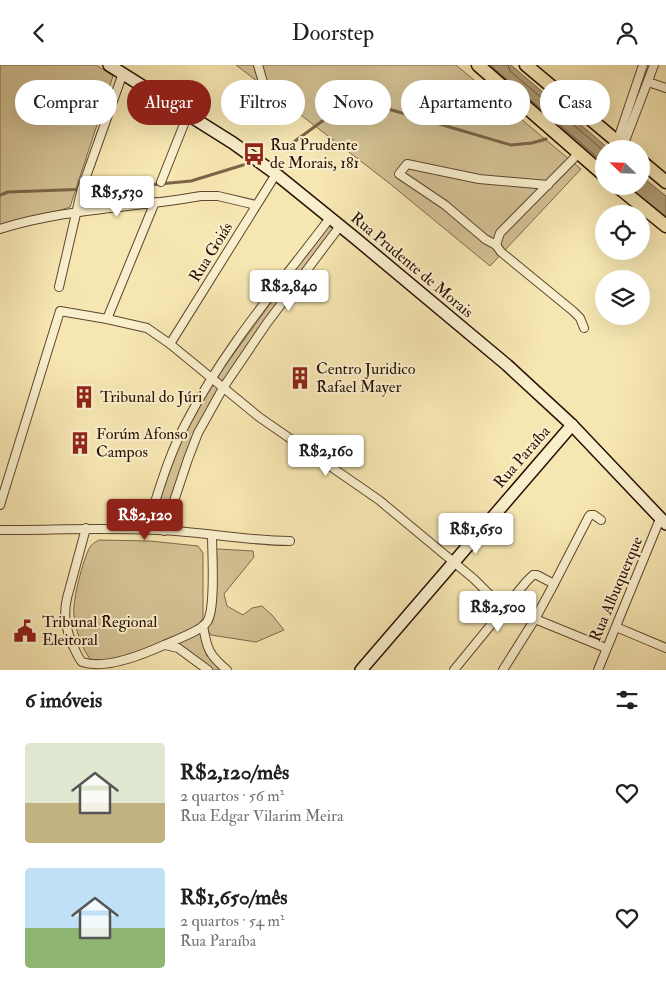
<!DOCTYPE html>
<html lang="pt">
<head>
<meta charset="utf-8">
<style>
	body { margin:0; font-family:"IM FELL Double Pica",serif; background:#f2f2f2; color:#202124; height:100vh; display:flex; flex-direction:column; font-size:19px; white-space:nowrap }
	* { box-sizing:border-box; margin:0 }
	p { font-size:16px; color:#757577 }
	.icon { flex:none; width:28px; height:28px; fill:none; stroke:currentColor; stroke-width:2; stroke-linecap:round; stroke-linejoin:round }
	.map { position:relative; height:605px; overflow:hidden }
	.panel { display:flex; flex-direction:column; background:#fff; flex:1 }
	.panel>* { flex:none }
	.banner { position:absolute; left:15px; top:15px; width:636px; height:45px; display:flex; gap:10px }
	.needle { width:32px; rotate:293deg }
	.fabs { position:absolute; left:595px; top:75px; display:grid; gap:10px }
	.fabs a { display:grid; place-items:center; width:55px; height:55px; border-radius:50%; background:#fff; box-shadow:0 5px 20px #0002; font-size:25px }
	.price { position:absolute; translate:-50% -42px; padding:0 11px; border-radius:5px; background:#fff; color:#222; font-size:16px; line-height:32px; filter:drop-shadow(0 1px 2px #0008) }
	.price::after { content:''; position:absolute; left:50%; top:30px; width:15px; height:11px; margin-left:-8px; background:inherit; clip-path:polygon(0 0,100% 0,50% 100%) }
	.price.selected { background:#8f2418; color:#fff }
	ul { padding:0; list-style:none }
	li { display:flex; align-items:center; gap:15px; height:125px; padding:0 25px }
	li span { display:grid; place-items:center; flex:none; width:140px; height:100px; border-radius:5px; color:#555 }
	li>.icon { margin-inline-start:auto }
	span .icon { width:60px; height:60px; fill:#fffc; stroke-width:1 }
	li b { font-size:21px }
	h2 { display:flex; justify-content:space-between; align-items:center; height:60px; padding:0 25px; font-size:21px }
	.chip { padding:0 18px; border-radius:22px; background:#fff; box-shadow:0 5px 20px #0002; font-size:18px; line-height:45px }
	.chip.selected { background:#8f2418; color:#fff }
	header { display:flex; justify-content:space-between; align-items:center; height:65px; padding:0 25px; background:#fff; font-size:22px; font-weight:600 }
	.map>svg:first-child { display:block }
</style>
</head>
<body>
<header><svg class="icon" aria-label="back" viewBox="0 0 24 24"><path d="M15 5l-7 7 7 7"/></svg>Doorstep<svg class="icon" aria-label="person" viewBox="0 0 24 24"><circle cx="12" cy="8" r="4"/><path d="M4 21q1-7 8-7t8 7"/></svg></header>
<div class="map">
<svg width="666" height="605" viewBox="0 0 666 605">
	<rect width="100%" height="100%" fill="#f6e6b1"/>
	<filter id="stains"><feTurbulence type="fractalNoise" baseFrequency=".004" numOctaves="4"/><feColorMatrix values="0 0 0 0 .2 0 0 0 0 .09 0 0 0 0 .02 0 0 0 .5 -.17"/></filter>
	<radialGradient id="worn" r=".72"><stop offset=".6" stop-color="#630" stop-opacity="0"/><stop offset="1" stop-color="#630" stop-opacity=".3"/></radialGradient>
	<g fill="#d3c194" stroke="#7f684c">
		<path d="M 0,0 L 96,0 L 113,11 L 70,142 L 0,166 Z"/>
		<path d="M 236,0 L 456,0 L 581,104 L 490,201 L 389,118 Z"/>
		<path d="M 330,157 L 336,162 L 222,319 L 216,313 Z"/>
		<path d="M 213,316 L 220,323 L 163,463 L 150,463 L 177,384 Z"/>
		<path d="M 99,475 L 150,476 L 198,481 L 203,488 L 203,552 L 199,560 L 121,598 L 93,597 C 82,586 76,566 74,550 C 72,537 83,494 90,482 C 92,479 95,477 99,475 Z"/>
		<path d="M 218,484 L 253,486 L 254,492 L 224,529 L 227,541 L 243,550 L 252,543 L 262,541 L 272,550 L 284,565 L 256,577 L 211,570 L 207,564 L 208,559 L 214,486 Z"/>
		<path d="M 200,566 L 207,591 L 224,605 L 213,605 L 195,591 L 173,578 Z"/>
	</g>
	<g fill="#b19d76" stroke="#7b6448">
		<path d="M 482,0 L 511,0 L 609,84 L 604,84 L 604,105 Z"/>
		<path d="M 641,111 L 666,131 L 666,154 L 624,121 L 641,121 Z"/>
	</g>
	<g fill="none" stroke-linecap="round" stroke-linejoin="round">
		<g stroke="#6e563d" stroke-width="1">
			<path d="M 490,0 L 604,98"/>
			<path d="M 508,0 L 510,6 L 604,86"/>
		</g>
		<g stroke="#7b6448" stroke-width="3">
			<path d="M 287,82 L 336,46 L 355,38 L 378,41 L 511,80 L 532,78 L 546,74"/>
			<path d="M 0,130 L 8,127 L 117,123 L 191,116 L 253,97"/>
		</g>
		<defs>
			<g id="street">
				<path d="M 258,0 L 269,38"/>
				<path d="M 648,17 L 666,23"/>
				<path d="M 617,77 L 643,0"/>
				<path d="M 623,81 L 654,0"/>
				<path d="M 161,117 L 188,49"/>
				<path d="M 548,120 L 479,114 L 407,99 L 399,109 L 445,140 L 485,174 L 496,180 L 501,187 L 573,246 L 580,253 L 584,263"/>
				<path d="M 0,164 C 66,143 134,143 201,131 L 218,131 L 256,140"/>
				<path d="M 496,180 L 500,168 L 579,88"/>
				<path d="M 59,222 L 82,123 L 123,8"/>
				<path d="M 107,254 L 155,137"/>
				<path d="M 170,279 L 276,109"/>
				<path d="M 0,440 L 60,246 L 107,254 L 147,263 L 170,279 L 259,352 L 379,435 L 474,514 L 503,543"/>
				<path d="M 86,463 L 67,533 C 63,550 66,564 73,581 C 76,586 78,593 82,597 C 105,605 142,590 164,580 C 175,575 201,566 207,557 C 216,544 212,488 212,470"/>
				<path d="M 0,465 C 59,465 117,462 176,466 C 214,469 252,476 290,476"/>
				<path d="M 146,465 C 158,429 168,391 186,358 C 224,284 280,219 330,153"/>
				<path d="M 164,466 L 188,394 L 198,368 L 223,323 L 267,258 L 340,161"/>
				<path d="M 554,519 L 588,453 L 590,450 L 594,450 L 601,455"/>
				<path d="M 535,554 L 606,583"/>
				<path d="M 203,561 C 207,584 209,590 227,605"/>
				<path d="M 616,562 L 666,583"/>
				<path d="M 165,580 L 178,583 L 208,605"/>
				<path d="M 454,605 L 526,517 L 533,510 L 537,510 L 554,519 L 535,554 L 503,605"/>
				<path d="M 598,605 L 660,454"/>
			</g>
			<g id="secondary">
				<path d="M 109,0 L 233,78 L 276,109 L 355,173 L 507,300 L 572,360 L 666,459"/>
				<path d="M 361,605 L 572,360"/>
			</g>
			<g id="primary">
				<path d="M 478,0 L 604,110"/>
				<path d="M 526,0 L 626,84"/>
				<path d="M 641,96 L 666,117"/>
				<path d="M 617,121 L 666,161"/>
			</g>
		</defs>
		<use href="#street" stroke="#5e452f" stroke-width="10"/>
		<use href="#secondary" stroke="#2b0f04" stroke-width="14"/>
		<use href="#primary" stroke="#2b0f04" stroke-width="15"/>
		<use href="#street" stroke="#f9efcc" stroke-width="8"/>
		<use href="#secondary" stroke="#f9efcc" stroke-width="11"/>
		<use href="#primary" stroke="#f6e6b1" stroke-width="12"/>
	</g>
	<defs>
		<symbol id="bus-bare" viewBox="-9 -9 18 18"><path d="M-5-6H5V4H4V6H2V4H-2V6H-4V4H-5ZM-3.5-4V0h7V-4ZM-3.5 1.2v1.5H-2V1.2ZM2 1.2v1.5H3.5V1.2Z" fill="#8f2418" stroke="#f9efcc" stroke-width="2.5" paint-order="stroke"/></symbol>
		<symbol id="building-bare" viewBox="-9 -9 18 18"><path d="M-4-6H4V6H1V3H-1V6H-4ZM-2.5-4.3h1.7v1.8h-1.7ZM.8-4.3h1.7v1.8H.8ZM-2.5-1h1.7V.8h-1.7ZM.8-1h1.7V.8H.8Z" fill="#8f2418" stroke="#f9efcc" stroke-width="2.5" paint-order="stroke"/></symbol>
		<symbol id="civic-bare" viewBox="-9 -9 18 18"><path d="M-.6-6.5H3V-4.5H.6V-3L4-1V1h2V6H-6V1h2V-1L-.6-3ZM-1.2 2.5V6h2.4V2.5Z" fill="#8f2418" stroke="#f9efcc" stroke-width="2.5" paint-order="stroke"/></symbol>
	</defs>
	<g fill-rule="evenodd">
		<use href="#bus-bare" x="238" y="73" width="32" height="32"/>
		<use href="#building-bare" x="284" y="297" width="32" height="32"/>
		<use href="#building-bare" x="68" y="316" width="32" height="32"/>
		<use href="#building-bare" x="64" y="362" width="32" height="32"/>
		<use href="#civic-bare" x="9" y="550" width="32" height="32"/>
	</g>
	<g text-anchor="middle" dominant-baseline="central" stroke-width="4" stroke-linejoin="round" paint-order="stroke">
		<g font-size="16" fill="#2b0f04" stroke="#f9efcc" text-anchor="start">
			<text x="270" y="80">Rua Prudente<tspan x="270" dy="18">de Morais, 181</tspan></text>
			<text x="316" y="304">Centro Juridico<tspan x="316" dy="18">Rafael Mayer</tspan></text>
			<text x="100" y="332">Tribunal do Júri</text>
			<text x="96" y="369">Forúm Afonso<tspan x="96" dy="18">Campos</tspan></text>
			<text x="42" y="557">Tribunal Regional<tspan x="42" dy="18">Eleitoral</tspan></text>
		</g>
		<g font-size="16" fill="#2b0f04" stroke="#f9efcc">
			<text transform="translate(211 187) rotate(-58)">Rua Goiás</text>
			<text transform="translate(412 200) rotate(40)">Rua Prudente de Morais</text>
			<text transform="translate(522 392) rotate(-49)">Rua Paraíba</text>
			<text transform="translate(616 524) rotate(-67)">Rua Albuquerque</text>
		</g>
	</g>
	<rect width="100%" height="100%" filter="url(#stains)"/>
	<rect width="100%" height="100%" fill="url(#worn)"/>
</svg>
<div class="fabs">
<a><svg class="needle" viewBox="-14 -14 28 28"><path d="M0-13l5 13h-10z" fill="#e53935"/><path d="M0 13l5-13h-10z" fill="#757577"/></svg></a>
<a><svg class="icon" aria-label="locate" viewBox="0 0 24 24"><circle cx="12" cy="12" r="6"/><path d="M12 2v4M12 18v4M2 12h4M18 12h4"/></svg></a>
<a><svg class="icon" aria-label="layers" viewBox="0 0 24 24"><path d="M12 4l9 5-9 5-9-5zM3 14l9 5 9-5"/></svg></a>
</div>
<b class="price" style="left:117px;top:153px">R$5,530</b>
<b class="price" style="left:289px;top:247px">R$2,840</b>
<b class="price" style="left:326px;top:412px">R$2,160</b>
<b class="price selected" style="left:145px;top:476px">R$2,120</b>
<b class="price" style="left:476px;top:490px">R$1,650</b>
<b class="price" style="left:498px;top:568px">R$2,500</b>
<div class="banner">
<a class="chip">Comprar</a>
<a class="chip selected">Alugar</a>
<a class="chip">Filtros</a>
<a class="chip">Novo</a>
<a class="chip">Apartamento</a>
<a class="chip">Casa</a>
</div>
</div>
<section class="panel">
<h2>6 imóveis<svg class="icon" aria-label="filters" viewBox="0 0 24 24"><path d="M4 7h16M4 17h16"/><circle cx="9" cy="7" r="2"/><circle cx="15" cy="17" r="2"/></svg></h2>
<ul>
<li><span style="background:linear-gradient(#dfe7d0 60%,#c2b280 0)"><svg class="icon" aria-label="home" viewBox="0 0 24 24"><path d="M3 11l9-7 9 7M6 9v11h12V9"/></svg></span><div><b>R$2,120/mês</b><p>2 quartos · 56 m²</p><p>Rua Edgar Vilarim Meira</p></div><svg class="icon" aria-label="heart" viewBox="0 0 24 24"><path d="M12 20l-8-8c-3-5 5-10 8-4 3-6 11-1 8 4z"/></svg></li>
<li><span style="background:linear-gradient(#bfe0f5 60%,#8fb573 0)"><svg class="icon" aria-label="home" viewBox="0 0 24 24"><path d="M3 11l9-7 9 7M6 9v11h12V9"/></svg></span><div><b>R$1,650/mês</b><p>2 quartos · 54 m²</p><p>Rua Paraíba</p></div><svg class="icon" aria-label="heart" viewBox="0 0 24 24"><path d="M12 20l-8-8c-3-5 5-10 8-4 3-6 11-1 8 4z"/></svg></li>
</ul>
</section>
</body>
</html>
